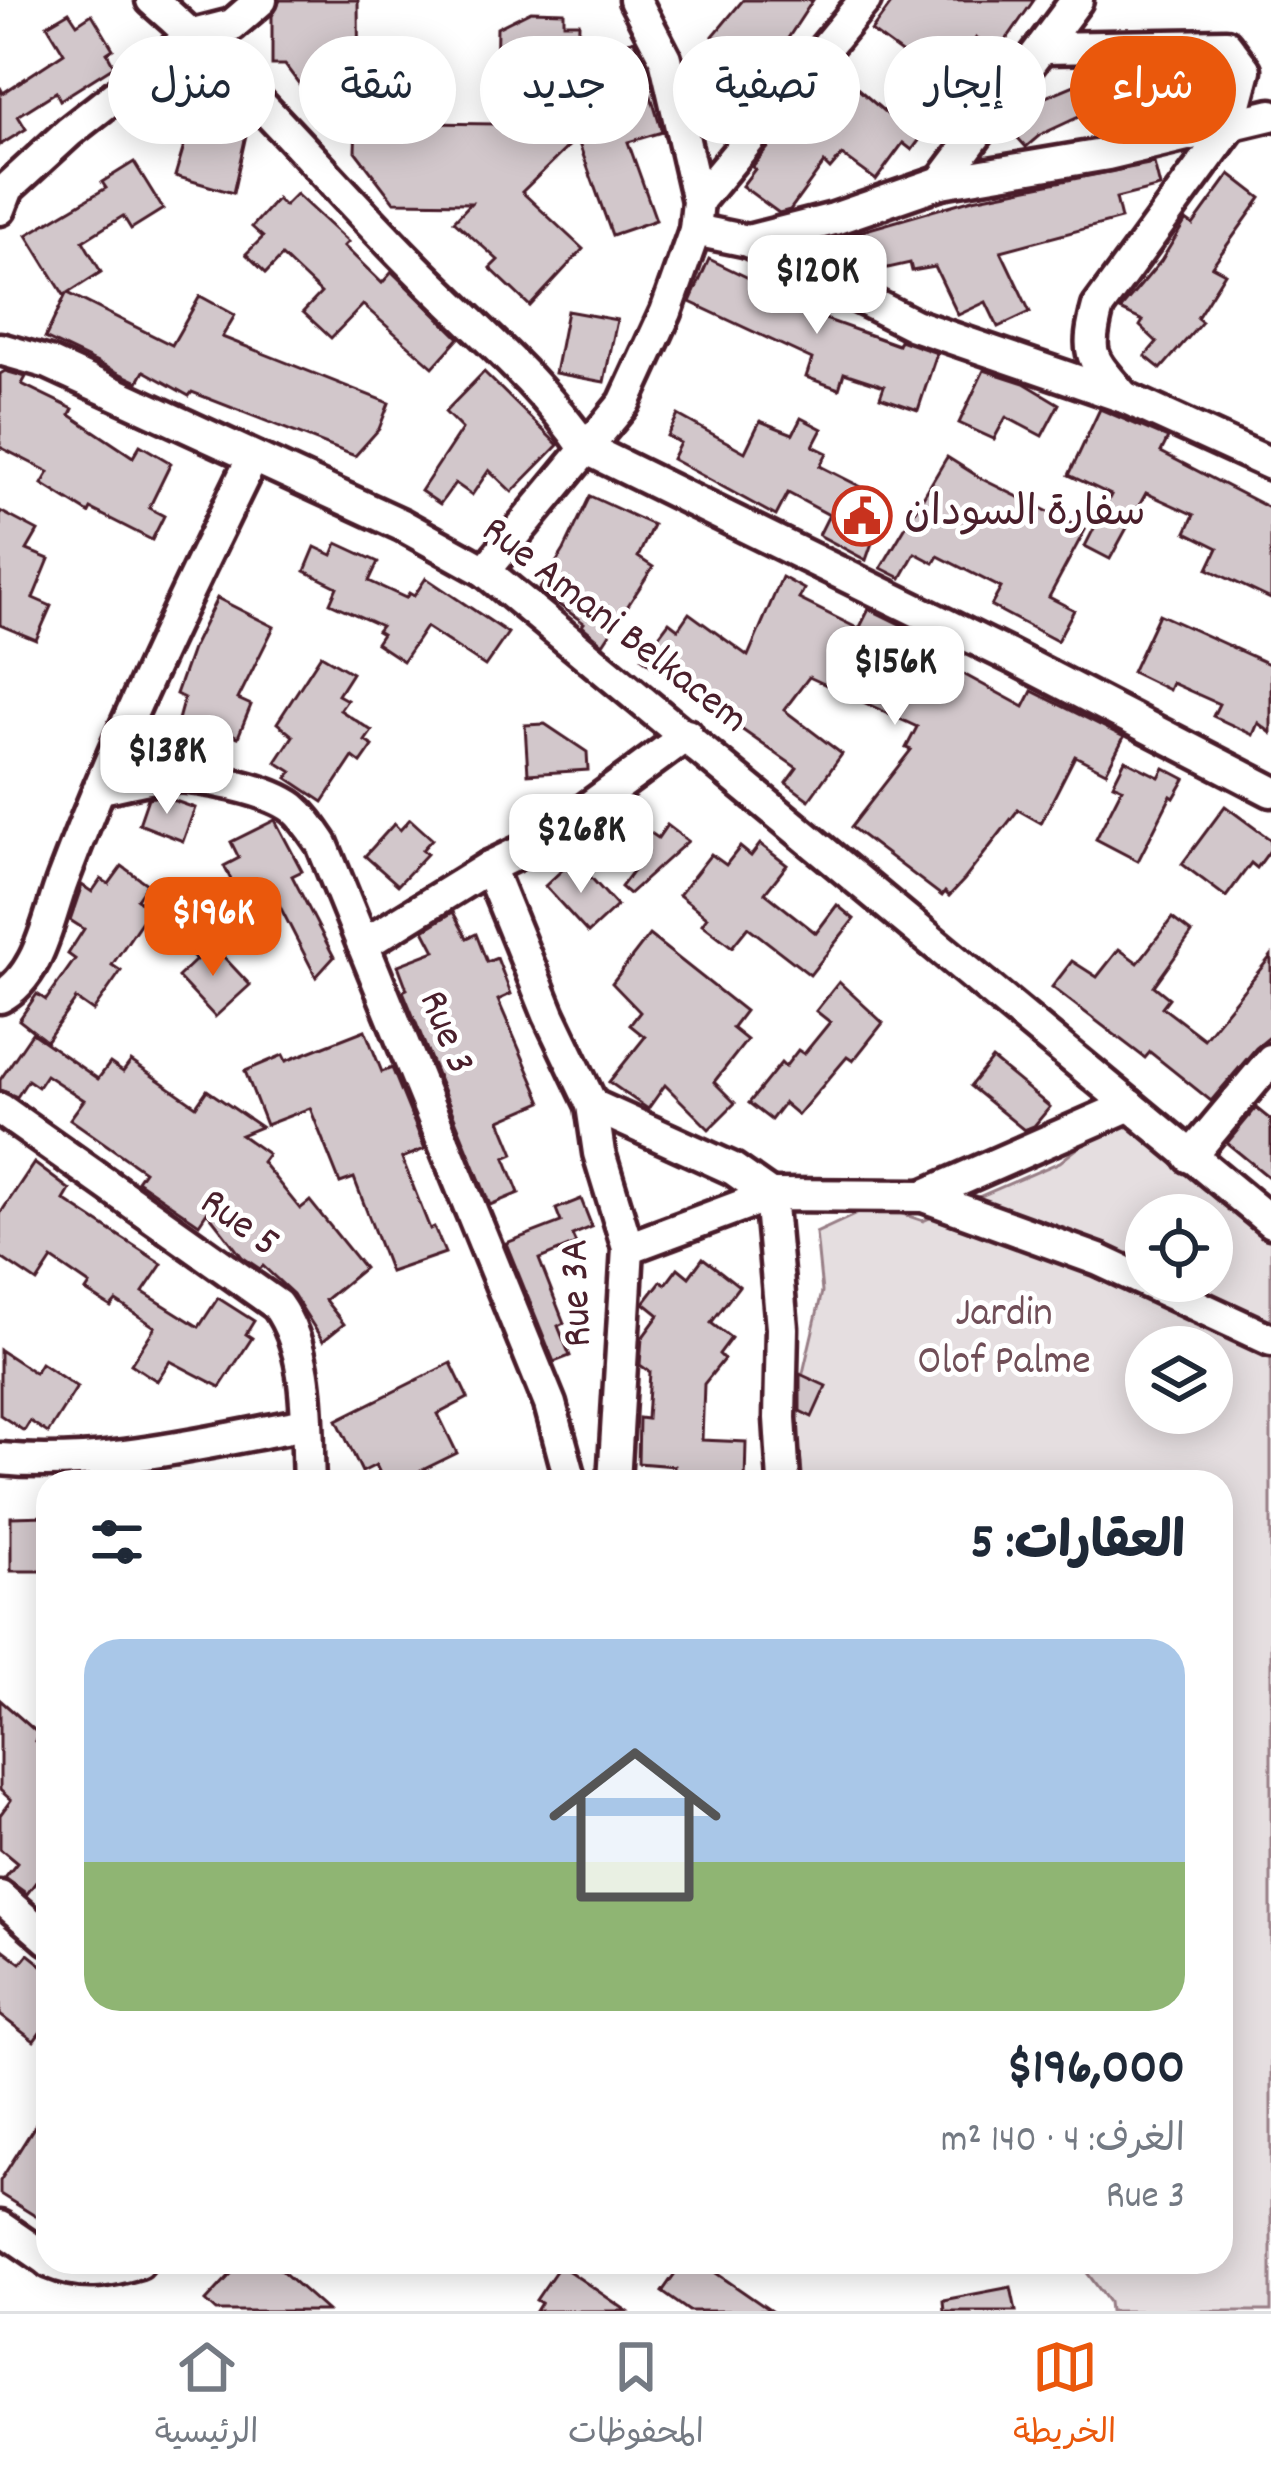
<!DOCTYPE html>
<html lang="ar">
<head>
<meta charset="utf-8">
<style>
	body { margin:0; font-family:Dekko,"Playpen Sans Arabic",sans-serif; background:#f2f2f3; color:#1f2937; direction:rtl; height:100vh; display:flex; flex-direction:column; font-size:45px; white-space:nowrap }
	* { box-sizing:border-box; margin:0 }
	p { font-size:39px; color:#747a83 }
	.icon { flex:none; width:66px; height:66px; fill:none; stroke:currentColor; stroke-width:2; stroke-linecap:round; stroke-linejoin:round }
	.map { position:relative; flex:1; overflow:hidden; direction:ltr }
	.side { position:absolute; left:36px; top:1470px; width:1197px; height:804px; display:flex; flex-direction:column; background:#fff; border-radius:36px; box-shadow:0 6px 30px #0003; direction:rtl }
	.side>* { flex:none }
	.guide { position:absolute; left:36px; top:36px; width:1200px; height:108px; direction:rtl; display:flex; gap:24px }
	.fabs { position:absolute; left:1125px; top:1194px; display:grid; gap:24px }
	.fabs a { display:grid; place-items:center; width:108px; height:108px; border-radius:50%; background:#fff; box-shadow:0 6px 30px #0003; font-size:60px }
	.price { position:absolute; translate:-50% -102px; padding:0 27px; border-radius:24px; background:#fff; color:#222; font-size:39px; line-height:78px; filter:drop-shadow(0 3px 6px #0008) }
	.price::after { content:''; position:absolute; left:50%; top:72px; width:36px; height:27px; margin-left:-18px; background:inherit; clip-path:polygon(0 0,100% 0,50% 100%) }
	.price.on { background:#ea580c; color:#fff }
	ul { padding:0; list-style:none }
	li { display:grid; align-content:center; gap:24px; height:636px; padding:0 48px }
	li+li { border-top:3px solid #e0e1e3 }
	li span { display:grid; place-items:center; height:372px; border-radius:36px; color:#555 }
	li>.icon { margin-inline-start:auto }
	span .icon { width:216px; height:216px; fill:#fffc; stroke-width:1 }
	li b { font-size:51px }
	h2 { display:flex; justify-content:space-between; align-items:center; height:144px; padding:0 48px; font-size:51px }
	.tag { padding:0 42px; border-radius:54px; background:#fff; box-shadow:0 6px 30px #0003; font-size:42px; line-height:108px }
	.tag.on { background:#ea580c; color:#fff }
	.dock { display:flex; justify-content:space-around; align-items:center; height:168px; border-top:3px solid #e0e1e3; background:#fff; font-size:33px; color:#747a83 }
	.dock a { display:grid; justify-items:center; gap:6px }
	.dock .on { color:#ea580c }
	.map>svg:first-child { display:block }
</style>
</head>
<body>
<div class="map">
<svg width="1271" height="2311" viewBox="0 0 1271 2311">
	<rect width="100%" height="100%" fill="#fff"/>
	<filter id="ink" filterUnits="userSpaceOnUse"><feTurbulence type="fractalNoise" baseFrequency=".00833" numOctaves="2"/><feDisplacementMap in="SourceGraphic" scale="24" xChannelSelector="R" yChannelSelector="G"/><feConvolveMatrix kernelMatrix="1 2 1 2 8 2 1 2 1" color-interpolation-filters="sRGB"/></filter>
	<g filter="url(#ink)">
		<path fill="#e5dee0" stroke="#987e86" stroke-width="3" fill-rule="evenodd" d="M 1120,1115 L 1271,1232 L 1271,2311 L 1110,2311 L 1109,2302 L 1079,2262 L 1221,2262 L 1221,1482 L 803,1482 L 795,1407 L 822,1292 L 816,1233 L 876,1205 L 923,1221 L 1060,1162 ZM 1146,1215 L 1212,1215 L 1212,1281 L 1146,1281 ZM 1146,1347 L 1212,1347 L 1212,1413 L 1146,1413 Z"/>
		<g fill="#d2c7cb" stroke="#4a1f2b" stroke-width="3">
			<path d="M 280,0 L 358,0 L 359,108 L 326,120 L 285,65 L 272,65 L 272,16 Z"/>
			<path d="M 743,0 L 813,0 L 722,139 L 702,125 L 711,111 L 703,105 L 735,56 L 713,36 Z"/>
			<path d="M 894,0 L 1034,0 L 997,53 L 976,38 L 951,78 L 960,85 L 912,150 L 903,143 L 876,180 L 842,155 L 830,169 L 824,163 L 790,210 L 779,213 L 742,186 L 755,169 L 752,167 L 834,68 L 887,114 L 922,68 L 871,31 Z"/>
			<path d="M 531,11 L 564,12 L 564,23 L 579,23 L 578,57 L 634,40 L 662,132 L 628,142 L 656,220 L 612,235 L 577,138 L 522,192 L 583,249 L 530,306 L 490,268 L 498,260 L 454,221 L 471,203 L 394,202 L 355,151 L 356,122 L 495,124 L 497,28 Z"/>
			<path d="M 69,12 L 77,24 L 92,14 L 113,49 L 107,53 L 114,66 L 60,100 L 56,92 L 18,116 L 26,129 L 0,145 L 0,87 L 3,93 L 64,53 L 47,25 Z"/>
			<path d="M 1120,66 L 1162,66 L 1174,99 L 1118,120 L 1111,102 L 1040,135 L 1026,147 L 1008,127 L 1043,98 Z"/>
			<path d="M 182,68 L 191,70 L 181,117 L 155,112 L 160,85 Z"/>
			<path d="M 192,119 L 246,135 L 233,193 L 175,176 Z"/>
			<path d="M 134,162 L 163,209 L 131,229 L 123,216 L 83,241 L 101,272 L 68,293 L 172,345 L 200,296 L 235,315 L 222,337 L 389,403 L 379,429 L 355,456 L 192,392 L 189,396 L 144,371 L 138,382 L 45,338 L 66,294 L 64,295 L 27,235 L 106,188 L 102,182 Z"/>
			<path d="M 1154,163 L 1160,187 L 1116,198 L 1121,219 L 1001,251 L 1030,312 L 998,327 L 986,302 L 958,315 L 935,267 L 912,271 L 910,263 L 857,275 L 845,268 L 838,238 L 973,199 Z"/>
			<path d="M 1230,174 L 1261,198 L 1212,266 L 1225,273 L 1197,318 L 1202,322 L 1161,369 L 1145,356 L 1157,342 L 1140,326 L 1143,321 L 1120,310 L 1161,261 L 1186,220 L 1193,225 Z"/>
			<path d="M 296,194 L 348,242 L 344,246 L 382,283 L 392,272 L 459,338 L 433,367 L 363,305 L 331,338 L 303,312 L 321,293 L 282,256 L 266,273 L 246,254 L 263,237 L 252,227 L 277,199 L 284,206 Z"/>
			<path d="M 709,259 L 811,308 L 808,313 L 898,345 L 900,340 L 937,353 L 918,410 L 880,397 L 884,386 L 844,373 L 839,389 L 806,377 L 812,359 L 690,302 Z"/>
			<path d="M 567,311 L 617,320 L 604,382 L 555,373 Z"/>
			<path d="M 984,370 L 1024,383 L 1059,404 L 1042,436 L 1006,417 L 994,439 L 959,423 Z"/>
			<path d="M 5,371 L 26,377 L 22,384 L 73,409 L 70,415 L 133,457 L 140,445 L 171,463 L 149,508 L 164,516 L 152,540 L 91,509 L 89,513 L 42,484 L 49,472 L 0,447 L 0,374 Z"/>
			<path d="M 484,372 L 558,445 L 512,492 L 489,470 L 472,495 L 455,483 L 440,504 L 421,491 L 462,429 L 445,412 Z"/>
			<path d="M 1100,409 L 1168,438 L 1161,452 L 1271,509 L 1271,599 L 1208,569 L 1218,548 L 1186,532 L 1194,515 L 1146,493 L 1110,559 L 1085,546 L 1111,495 L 1069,475 Z"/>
			<path d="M 678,415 L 745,452 L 760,421 L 793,434 L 801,418 L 822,429 L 813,446 L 827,453 L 820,466 L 887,500 L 866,560 L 819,535 L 829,515 L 788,493 L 776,516 L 672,459 L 680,443 L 667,436 Z"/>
			<path d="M 947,457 L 982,479 L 1085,530 L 1049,597 L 1074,610 L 1057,641 L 991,606 L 1001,588 L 938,556 L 934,563 L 915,553 L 901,578 L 881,568 Z"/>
			<path d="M 590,496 L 653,525 L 638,557 L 653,567 L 603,644 L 582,626 L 584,623 L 539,590 L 564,550 Z"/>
			<path d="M 0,511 L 38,531 L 27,550 L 49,559 L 33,598 L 51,606 L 36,640 L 0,625 Z"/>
			<path d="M 337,543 L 378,562 L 369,581 L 406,598 L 409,593 L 414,596 L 426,578 L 508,633 L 485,666 L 426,627 L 403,661 L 376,643 L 382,634 L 377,631 L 381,626 L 330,603 L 337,587 L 305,571 L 315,547 L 332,555 Z"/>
			<path d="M 782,577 L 804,589 L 799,599 L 859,629 L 869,609 L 940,644 L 934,658 L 1024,707 L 1032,691 L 1124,737 L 1106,772 L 1075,756 L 1041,823 L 1018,810 L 964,880 L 949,896 L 945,892 L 942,896 L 851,827 L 911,750 L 906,748 L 917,727 L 809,677 L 784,710 L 842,754 L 809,800 L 786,783 L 797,768 L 718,713 L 726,702 L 685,671 L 676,683 L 642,658 L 669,622 L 678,629 L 689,613 L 748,656 Z"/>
			<path d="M 217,598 L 274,627 L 238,699 L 251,705 L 238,737 L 207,724 L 201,737 L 176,727 L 184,698 L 176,694 L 192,649 Z"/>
			<path d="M 1159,614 L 1271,665 L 1271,733 L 1258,723 L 1253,735 L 1213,716 L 1219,704 L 1172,683 L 1169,690 L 1132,672 Z"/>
			<path d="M 321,655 L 352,673 L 338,695 L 347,700 L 340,710 L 372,731 L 365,741 L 373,746 L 361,763 L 353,757 L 323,802 L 287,778 L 292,772 L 276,762 L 293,736 L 277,723 Z"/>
			<path d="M 545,724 L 587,752 L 588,770 L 528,774 L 525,725 Z"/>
			<path d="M 1125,760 L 1159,777 L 1164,768 L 1185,779 L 1174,798 L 1171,796 L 1138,861 L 1096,839 L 1122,788 L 1113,784 Z"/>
			<path d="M 161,796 L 195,808 L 183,841 L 139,824 L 148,798 Z"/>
			<path d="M 1225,806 L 1271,840 L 1271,849 L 1257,868 L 1251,863 L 1226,897 L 1182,864 Z"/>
			<path d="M 410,819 L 432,839 L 422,850 L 427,854 L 398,885 L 365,856 L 394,824 L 400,830 Z"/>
			<path d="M 275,820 L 302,871 L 292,876 L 334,957 L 316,977 L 270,887 L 242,902 L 224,866 L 239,858 L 231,842 Z"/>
			<path d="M 667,825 L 688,841 L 629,894 L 621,887 L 639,863 L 629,855 L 648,831 L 658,838 Z"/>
			<path d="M 760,844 L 787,865 L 765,893 L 816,933 L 837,905 L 854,919 L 810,975 L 748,927 L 732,947 L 702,924 L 707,917 L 679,895 L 711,854 L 726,865 L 740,847 L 751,856 Z"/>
			<path d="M 574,859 L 617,906 L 588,933 L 545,886 Z"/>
			<path d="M 122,866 L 147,884 L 137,899 L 150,909 L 112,965 L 121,971 L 93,1011 L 76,999 L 46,1041 L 19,1020 L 37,994 L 46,1000 L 75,959 L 68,954 L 84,929 L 70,920 L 82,885 L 92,892 L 101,879 L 109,884 Z"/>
			<path d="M 453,912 L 467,938 L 476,934 L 487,962 L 497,958 L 511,994 L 498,1000 L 542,1102 L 500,1120 L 514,1154 L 505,1158 L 519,1193 L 490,1205 L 403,991 L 407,989 L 398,965 L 435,951 L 424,930 Z"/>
			<path d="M 1172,918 L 1192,933 L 1154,986 L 1169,998 L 1162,1007 L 1204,1039 L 1271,956 L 1271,1036 L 1256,1048 L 1211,1101 L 1150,1052 L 1145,1058 L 1052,987 L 1072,961 L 1097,977 L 1119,949 L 1138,963 Z"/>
			<path d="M 649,935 L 745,1011 L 732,1028 L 747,1040 L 714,1082 L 735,1103 L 709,1129 L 665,1085 L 648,1109 L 609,1082 L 645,1037 L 630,1025 L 640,1012 L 612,983 Z"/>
			<path d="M 207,939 L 250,985 L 215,1017 L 178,977 L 196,960 L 190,954 Z"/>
			<path d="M 839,982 L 883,1023 L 853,1061 L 847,1057 L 798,1115 L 784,1103 L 771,1120 L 749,1103 L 781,1063 L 785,1067 L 798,1050 L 804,1054 L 830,1022 L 816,1011 Z"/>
			<path d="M 365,1030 L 382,1072 L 392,1068 L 425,1149 L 402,1158 L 430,1229 L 434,1227 L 445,1253 L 390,1272 L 354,1178 L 340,1183 L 310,1108 L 266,1125 L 245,1071 L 283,1055 L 286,1061 Z"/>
			<path d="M 32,1033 L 98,1079 L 110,1063 L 123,1072 L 131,1061 L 196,1106 L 207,1090 L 261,1127 L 241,1135 L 268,1154 L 262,1162 L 300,1209 L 310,1201 L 364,1268 L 325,1300 L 344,1324 L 323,1341 L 293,1294 L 263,1266 L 260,1269 L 242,1257 L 207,1212 L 199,1224 L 137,1181 L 144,1171 L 70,1119 L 84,1100 L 46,1075 L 38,1087 L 28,1080 L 17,1097 L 0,1090 L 0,1080 Z"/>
			<path d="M 992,1059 L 1050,1107 L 1034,1126 L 1024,1130 L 970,1086 Z"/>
			<path d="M 1256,1108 L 1271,1120 L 1271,1179 L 1227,1143 Z"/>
			<path d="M 34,1163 L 70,1190 L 64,1200 L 162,1264 L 143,1292 L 199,1327 L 218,1298 L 254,1321 L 246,1334 L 252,1338 L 220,1387 L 170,1361 L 157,1381 L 131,1364 L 155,1327 L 116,1301 L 111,1307 L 86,1291 L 90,1285 L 52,1259 L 37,1282 L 0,1257 L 0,1214 Z"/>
			<path d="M 581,1199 L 592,1227 L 572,1235 L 576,1244 L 539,1259 L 564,1323 L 558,1326 L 570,1356 L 554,1362 L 506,1243 L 561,1222 L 556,1209 Z"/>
			<path d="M 703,1258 L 739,1286 L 711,1323 L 731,1338 L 719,1354 L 724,1359 L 704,1384 L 702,1440 L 746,1442 L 745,1482 L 674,1482 L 674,1466 L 638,1463 L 639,1418 L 647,1419 L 650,1372 L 640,1365 L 642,1338 L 659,1315 L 644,1303 L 661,1281 L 666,1284 L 678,1268 L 689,1277 Z"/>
			<path d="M 0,1350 L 35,1373 L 41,1363 L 77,1387 L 48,1433 L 30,1421 L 24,1431 L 0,1415 Z"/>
			<path d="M 451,1363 L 468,1398 L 438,1414 L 457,1453 L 398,1482 L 384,1482 L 376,1465 L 362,1472 L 337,1420 Z"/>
			<path d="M 800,1374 L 826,1386 L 812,1417 L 800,1411 Z"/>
			<path d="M 48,1516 L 48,1571 L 11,1571 L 11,1517 Z"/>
			<path d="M 0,1700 L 40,1735 L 35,1741 L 48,1753 L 48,1866 L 27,1894 L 5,1878 L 17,1863 L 0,1849 L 0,1815 L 11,1800 L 0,1790 Z"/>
			<path d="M 0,1947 L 21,1963 L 28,1954 L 48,1970 L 48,2022 L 34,2041 L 0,2015 Z"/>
			<path d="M 48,2105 L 48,2224 L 0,2194 L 0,2181 Z"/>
			<path d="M 242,2262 L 272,2262 L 327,2311 L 217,2311 L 206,2301 Z"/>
			<path d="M 683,2262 L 700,2262 L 771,2311 L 689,2311 L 662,2292 Z"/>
			<path d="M 560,2265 L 627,2311 L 536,2311 L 541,2303 L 536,2300 Z"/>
			<path d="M 1011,2287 L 1016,2311 L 944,2311 L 943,2300 Z"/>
		</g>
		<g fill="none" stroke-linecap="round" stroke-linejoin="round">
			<defs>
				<g id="street">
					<path d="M 152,0 C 245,80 323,175 409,262 C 468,323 537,377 585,448 L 1010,656 L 1271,791"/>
					<path d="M 1044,48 L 1226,45 L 1245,70 L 1230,127 L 1098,307 C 1084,358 1093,359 1124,397"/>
					<path d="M 941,182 L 1077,0"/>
					<path d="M 698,201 L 865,0"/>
					<path d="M 0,209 L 8,188 L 69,132 L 193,35 L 232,25 L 261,0"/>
					<path d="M 695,230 L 748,241 L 834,219 L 941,182 L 1108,154 L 1271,115"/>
					<path d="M 748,241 L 914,325 L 1124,397 L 1271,464"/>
					<path d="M 0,349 L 49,363 L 402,525 L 485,571 L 1271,1222"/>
					<path d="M 485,571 L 624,403 L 666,312 L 695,230 L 698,201 L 665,58 L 635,0"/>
					<path d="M 102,788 C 123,784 145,777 166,776 C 198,775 268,789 293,808 C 305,818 313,831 322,844 L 550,1404 L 571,1482"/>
					<path d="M 489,867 L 549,1015 L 592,1105 L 599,1153 L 628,1248 L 614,1482"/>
					<path d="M 363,945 L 489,867 L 543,841 L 687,735"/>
					<path d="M 0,997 C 40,976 48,918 63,879 C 117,736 185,596 252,459"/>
					<path d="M 592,1105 L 733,1169 L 770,1195"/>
					<path d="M 0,1109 L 277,1305 C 312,1354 306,1424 309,1482"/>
					<path d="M 1190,1157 L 1271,1060"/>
					<path d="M 770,1195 L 782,1328 L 780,1418 L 784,1482"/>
					<path d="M 923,1196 L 1130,1105"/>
					<path d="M 628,1248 L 770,1195 L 923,1196 L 1099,1260 L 1271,1340"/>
					<path d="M 0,1459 C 101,1469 206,1442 306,1424"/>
					<path d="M 0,1897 L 48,1939"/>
					<path d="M 0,2227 L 48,2260"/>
					<path d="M 50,2262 C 83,2276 105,2272 139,2262"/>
				</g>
			</defs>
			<use href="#street" stroke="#4a1f2b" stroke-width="39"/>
			<use href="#street" stroke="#fff" stroke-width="30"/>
		</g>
	</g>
	<defs>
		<symbol id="civic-ring" viewBox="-11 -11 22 22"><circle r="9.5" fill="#fff" stroke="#c8321e" stroke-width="1.5"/><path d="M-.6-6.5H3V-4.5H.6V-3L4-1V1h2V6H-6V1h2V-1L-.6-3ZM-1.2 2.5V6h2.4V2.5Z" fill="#c8321e"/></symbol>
	</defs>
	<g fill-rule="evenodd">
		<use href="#civic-ring" x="829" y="483" width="66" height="66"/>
	</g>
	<g text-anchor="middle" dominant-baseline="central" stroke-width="10" stroke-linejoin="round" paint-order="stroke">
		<g font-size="42" fill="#4a1f2b" stroke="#fff" text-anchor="start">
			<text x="904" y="516">سفارة السودان</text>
		</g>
		<g font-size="42" fill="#4a1f2b" stroke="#fff">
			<text transform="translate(613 627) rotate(38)">Rue Amani Belkacem</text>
			<text transform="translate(444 1033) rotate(68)">Rue 3</text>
			<text transform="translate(238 1225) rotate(36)">Rue 5</text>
			<text transform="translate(579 1293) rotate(-92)">Rue 3A</text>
		</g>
		<g font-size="42" fill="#714f58" stroke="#fff">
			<text x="1004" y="1316">Jardin<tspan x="1004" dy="48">Olof Palme</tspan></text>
		</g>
	</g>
</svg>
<div class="fabs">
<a><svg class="icon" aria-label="locate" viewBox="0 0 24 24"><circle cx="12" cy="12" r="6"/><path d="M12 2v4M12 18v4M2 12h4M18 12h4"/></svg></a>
<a><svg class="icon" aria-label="layers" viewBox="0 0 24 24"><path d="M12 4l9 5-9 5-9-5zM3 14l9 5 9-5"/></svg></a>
</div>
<b class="price" style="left:817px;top:337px">$120K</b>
<b class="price" style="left:895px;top:728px">$156K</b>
<b class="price" style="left:167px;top:817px">$138K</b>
<b class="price" style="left:581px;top:896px">$268K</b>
<b class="price on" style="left:213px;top:979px">$196K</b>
<div class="guide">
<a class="tag on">شراء</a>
<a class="tag">إيجار</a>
<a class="tag">تصفية</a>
<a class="tag">جديد</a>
<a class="tag">شقة</a>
<a class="tag">منزل</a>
</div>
<section class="side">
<h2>العقارات: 5<svg class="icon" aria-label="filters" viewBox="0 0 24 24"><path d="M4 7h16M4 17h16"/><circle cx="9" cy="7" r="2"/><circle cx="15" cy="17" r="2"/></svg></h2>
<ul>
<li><span style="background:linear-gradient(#a9c7e8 60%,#8fb573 0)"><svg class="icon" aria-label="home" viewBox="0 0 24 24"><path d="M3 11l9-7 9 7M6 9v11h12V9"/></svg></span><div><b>$196,000</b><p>الغرف: 4 · 140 m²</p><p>Rue 3</p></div></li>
</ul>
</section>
</div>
<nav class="dock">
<a class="on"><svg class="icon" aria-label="map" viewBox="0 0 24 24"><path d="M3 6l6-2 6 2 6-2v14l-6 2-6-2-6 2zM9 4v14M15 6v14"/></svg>الخريطة</a>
<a><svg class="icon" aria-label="saved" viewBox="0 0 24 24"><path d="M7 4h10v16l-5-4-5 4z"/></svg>المحفوظات</a>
<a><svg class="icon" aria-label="home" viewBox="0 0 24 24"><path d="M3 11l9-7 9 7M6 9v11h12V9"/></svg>الرئيسية</a>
</nav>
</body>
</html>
